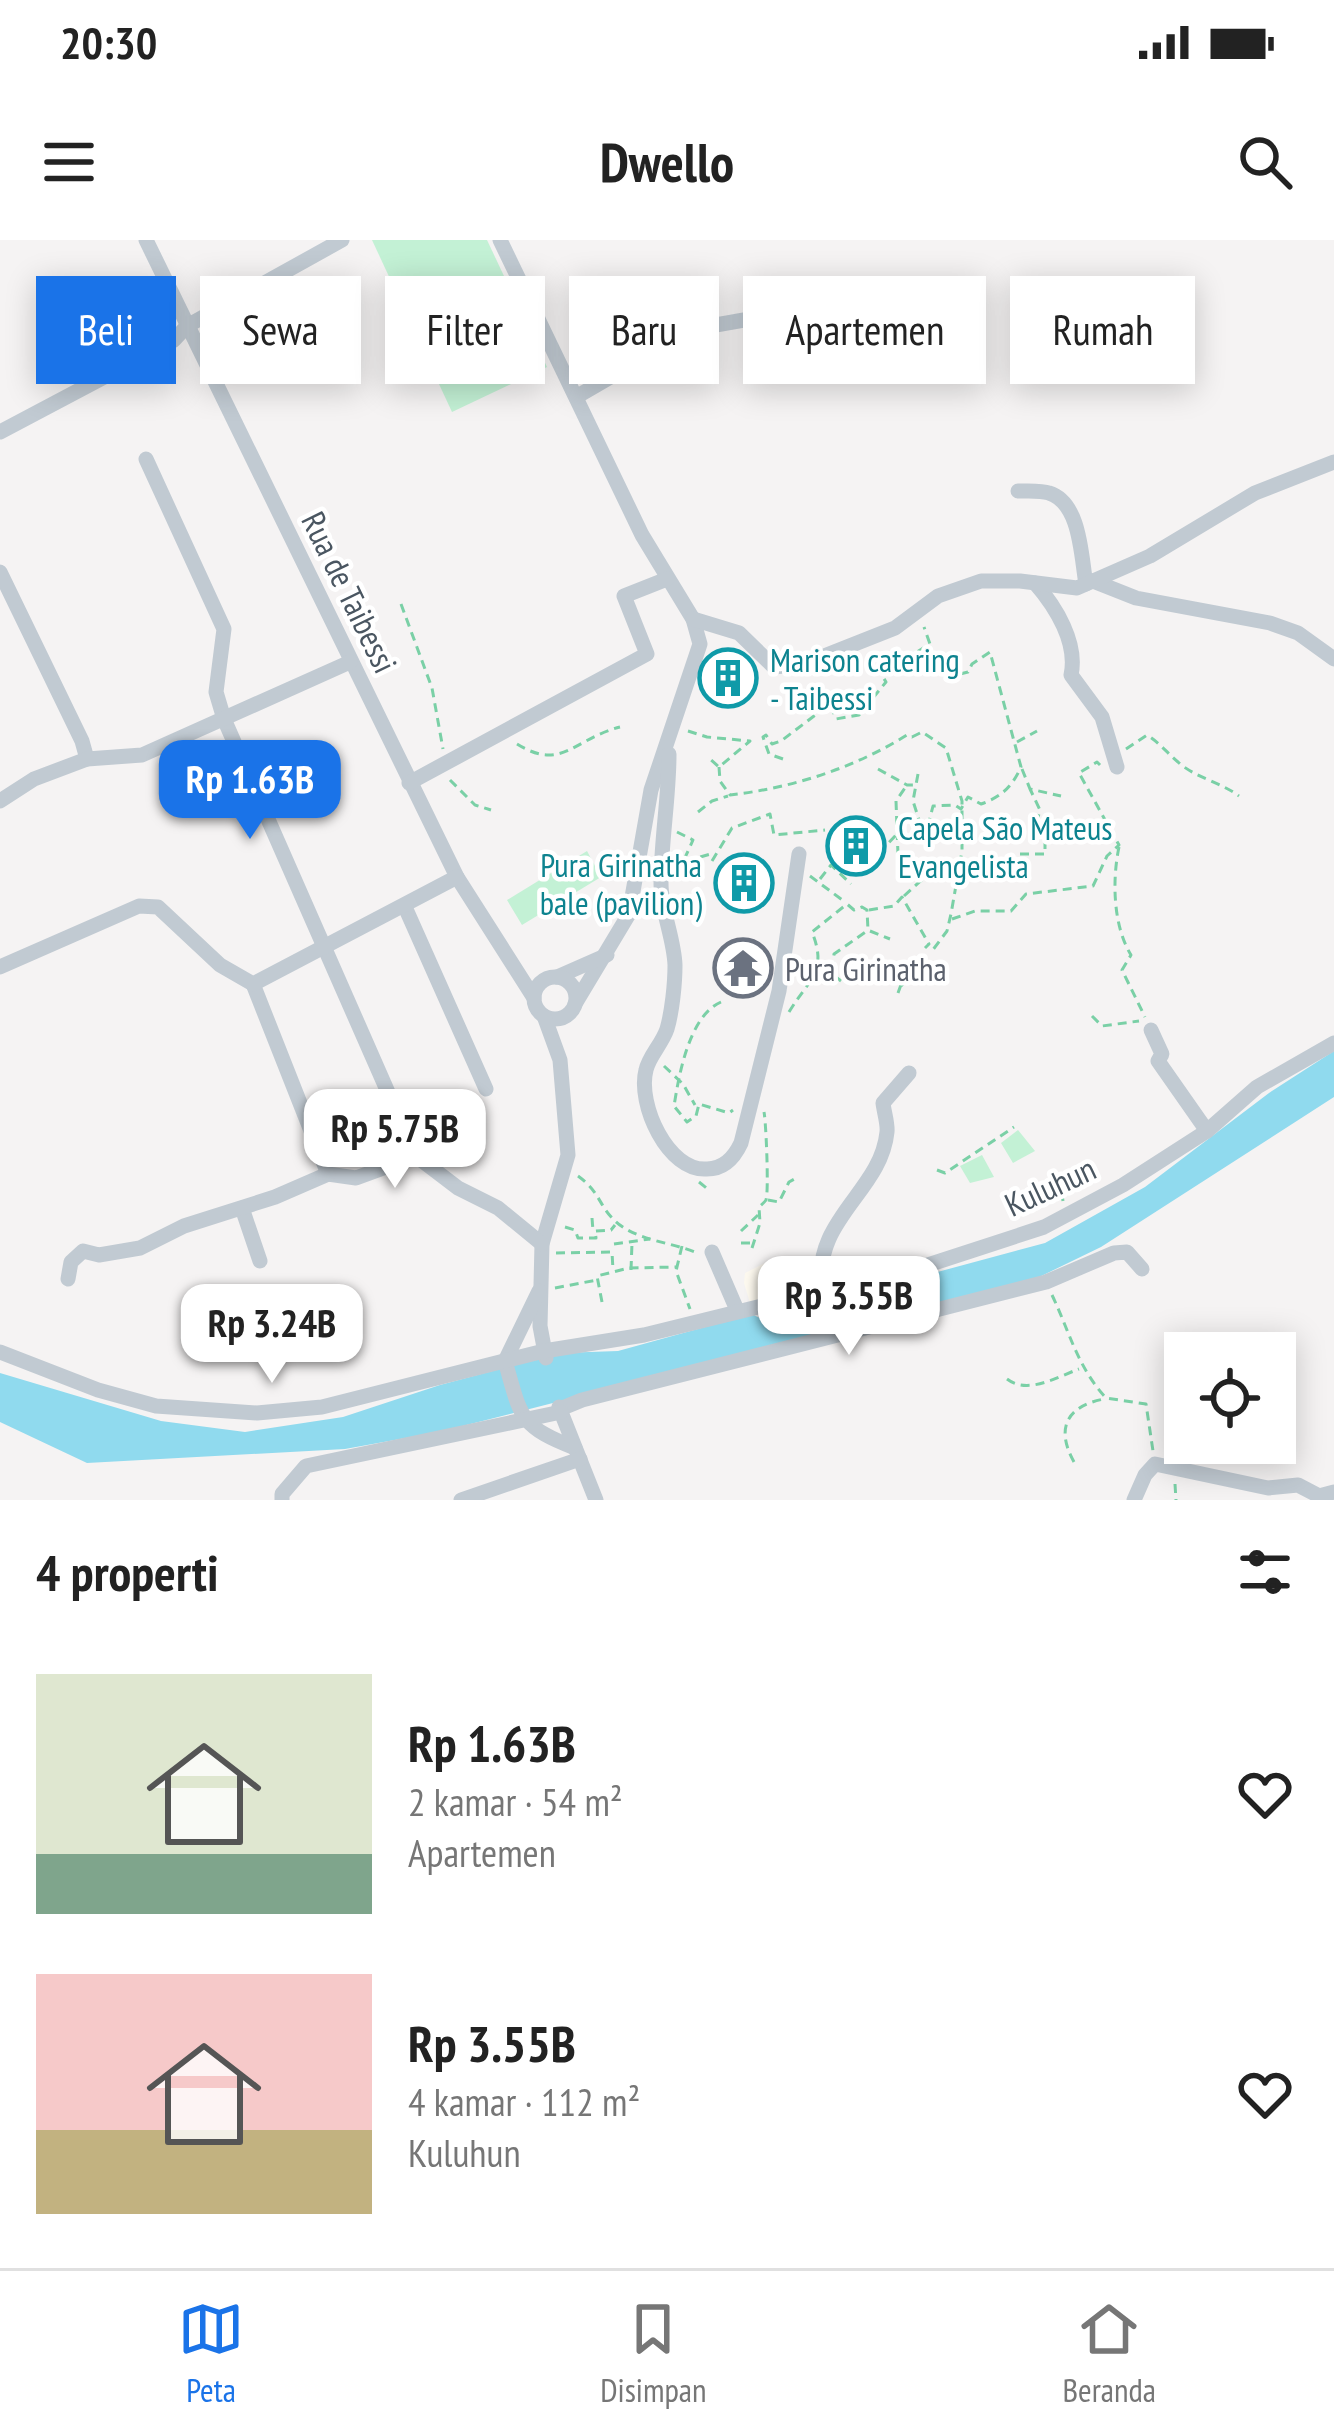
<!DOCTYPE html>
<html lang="id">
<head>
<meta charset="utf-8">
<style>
	body { margin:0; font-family:"PT Sans Narrow",sans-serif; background:#f2f2f2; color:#222; height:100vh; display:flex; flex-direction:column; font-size:45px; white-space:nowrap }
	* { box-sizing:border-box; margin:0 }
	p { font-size:39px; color:#767676 }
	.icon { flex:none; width:66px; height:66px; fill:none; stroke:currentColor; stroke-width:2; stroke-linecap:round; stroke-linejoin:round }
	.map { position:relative; height:1260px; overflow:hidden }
	.panel { display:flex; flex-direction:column; background:#fff; flex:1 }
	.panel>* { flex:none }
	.guide { position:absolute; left:36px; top:36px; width:1263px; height:108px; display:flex; gap:24px }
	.fabs { position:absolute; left:1164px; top:1092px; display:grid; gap:24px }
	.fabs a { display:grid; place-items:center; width:132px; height:132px; border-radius:0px; background:#fff; box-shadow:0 6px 30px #0003; font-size:60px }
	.price { position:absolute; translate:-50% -102px; padding:0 27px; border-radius:24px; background:#fff; color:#222; font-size:39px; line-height:78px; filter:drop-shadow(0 3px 6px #0008) }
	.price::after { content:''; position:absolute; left:50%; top:72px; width:36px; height:27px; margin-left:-18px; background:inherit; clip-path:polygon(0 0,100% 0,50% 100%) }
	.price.active { background:#1a73e8; color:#fff }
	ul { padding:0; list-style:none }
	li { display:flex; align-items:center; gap:36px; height:300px; padding:0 36px }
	li span { display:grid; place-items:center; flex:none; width:336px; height:240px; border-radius:0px; color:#555 }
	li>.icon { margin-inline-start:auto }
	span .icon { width:144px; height:144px; fill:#fffc; stroke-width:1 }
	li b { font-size:51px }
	h2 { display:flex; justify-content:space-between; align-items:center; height:144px; padding:0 36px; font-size:51px }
	.chip { padding:0 42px; border-radius:0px; background:#fff; box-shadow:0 6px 30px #0003; font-size:42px; line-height:108px }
	.chip.active { background:#1a73e8; color:#fff }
	.status { display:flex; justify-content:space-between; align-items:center; height:84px; padding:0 60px; background:#fff; direction:ltr }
	.status svg { height:33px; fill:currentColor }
	header { display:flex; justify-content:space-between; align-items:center; height:156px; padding:0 36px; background:#fff; font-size:54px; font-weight:700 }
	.menu { display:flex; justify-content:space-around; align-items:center; height:168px; border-top:3px solid #e0e0e0; background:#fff; font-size:33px; color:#767676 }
	.menu a { display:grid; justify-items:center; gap:6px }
	.menu .active { color:#1a73e8 }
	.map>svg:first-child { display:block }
</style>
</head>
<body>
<div class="status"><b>20:30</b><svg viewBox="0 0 49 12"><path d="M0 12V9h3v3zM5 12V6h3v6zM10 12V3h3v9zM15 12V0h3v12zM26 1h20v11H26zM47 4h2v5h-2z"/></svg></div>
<header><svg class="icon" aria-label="menu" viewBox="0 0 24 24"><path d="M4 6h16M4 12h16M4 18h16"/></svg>Dwello<svg class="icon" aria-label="search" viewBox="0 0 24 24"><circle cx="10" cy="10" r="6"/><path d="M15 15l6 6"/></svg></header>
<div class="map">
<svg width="1334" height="1260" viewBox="0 0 1334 1260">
	<rect width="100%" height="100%" fill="#f5f3f3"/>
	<path fill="#fdf9ef" d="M 767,1022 L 768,1028 L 774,1027 L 776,1032 L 770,1035 L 773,1051 L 778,1055 L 751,1066 L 744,1043 L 745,1033 Z"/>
	<g fill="#c3f1d5">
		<path d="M 372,0 L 487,0 L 547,127 L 452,172 Z"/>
		<path d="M 587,611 L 601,637 L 522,685 L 507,660 Z"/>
		<path d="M 1018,890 L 1035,911 L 1013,923 L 1001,903 Z"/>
		<path d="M 982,915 L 994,937 L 970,943 L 960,926 Z"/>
	</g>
	<path fill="#90daee" d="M 1334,811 L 1334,857 L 1101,1007 L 1031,1041 L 439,1192 L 345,1209 L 87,1223 L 0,1182 L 0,1133 L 161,1181 L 245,1192 L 343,1177 L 440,1145 L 560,1113 L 618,1111 L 752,1074 C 769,1084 781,1082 800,1076 L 804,1068 L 1045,1003 L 1145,947 L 1269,853 Z"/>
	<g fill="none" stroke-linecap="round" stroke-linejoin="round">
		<g stroke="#7ad0a6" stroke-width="3" stroke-dasharray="9 6" stroke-linecap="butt">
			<path d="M 401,364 L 432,448 L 443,509"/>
			<path d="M 892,427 L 930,404 L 924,387"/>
			<path d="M 688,491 L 707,497 L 750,501 L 719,527 L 709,518"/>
			<path d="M 1017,502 L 1037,491"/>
			<path d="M 517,504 C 562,532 573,499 620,487"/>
			<path d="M 1126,509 L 1147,495 C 1160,503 1166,512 1178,522 C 1194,537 1222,543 1239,556"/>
			<path d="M 783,519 L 769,514 L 763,497 L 766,495 L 772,504 L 781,501 L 830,464 L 836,479 L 859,475 L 886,442 L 883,437 L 891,428 L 881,409"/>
			<path d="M 719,527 L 720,541 L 730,555 C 792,548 854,528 907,495 L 912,497 L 922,492 L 946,508 L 962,561 L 962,611 L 951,674 L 947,691 L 932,711"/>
			<path d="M 878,529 L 907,545 L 914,545"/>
			<path d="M 1022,529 L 1030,549 L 1061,556"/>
			<path d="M 918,534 L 913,561 L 921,586 L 928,586 L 933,566 L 955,565 L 961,569 L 968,557 L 981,564 C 1001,557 1012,547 1021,527 L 990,412 L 972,424 L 968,432 L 960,434"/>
			<path d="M 450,540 L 475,565 L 491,570"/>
			<path d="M 698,572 L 712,561 L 728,556"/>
			<path d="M 677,592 L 693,600 L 683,622 L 714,613"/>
			<path d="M 948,593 L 959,593"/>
			<path d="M 1119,607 C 1112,640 1113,686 1131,715 L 1122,730 L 1145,777"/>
			<path d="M 878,608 L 882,610 L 896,595"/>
			<path d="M 1020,614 L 1045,614 L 1045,587 L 1037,581 L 1040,570 L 1030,549"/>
			<path d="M 898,615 L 896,561 L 907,545"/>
			<path d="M 712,621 L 732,588 L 770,574 L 774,595 L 825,590"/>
			<path d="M 810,636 L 845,662"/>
			<path d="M 820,639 L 831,625 L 851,644"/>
			<path d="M 904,656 L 927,635 L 935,637"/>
			<path d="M 869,670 L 894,666 L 902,657 L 929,704 L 925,708"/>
			<path d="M 952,679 L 975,671 L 1011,671 L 1026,654 L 1093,646 L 1107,616 L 1119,605 L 1079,533 L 1097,522 L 1100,525"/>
			<path d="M 870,691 L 890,699"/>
			<path d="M 841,741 L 832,734 L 834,714 L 867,691"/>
			<path d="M 901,746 L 922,724 L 932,725"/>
			<path d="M 898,753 L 906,731"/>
			<path d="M 721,762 C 689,776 679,835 674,866 L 687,882 L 696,876 L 699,864 L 729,873 L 733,870"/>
			<path d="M 789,772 C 809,739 828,732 812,692 L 847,664 L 854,670 L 862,667 L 867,670 L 868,690"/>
			<path d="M 1092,776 L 1102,786 L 1139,781"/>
			<path d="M 664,826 L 683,844 L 695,865"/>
			<path d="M 937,930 L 945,933 L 1014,887"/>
			<path d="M 578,936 C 600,952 598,964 614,980 C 634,1000 670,1002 695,1012"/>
			<path d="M 699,942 L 710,951"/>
			<path d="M 1060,942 L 1063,961"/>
			<path d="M 768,960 L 779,962 L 789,942 L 798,937"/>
			<path d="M 592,978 L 593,991"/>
			<path d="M 565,987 L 575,990 L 578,998 L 596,998 L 595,991 L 611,990 L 615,985"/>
			<path d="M 741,991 L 758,975"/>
			<path d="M 741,1003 L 752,1003"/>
			<path d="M 614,1004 L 650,999"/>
			<path d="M 682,1006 L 676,1031 L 690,1069"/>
			<path d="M 752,1008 L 760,983 L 759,967 C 761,965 764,963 766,960 C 769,951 766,881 764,872"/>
			<path d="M 556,1013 L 612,1012 L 613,1030"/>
			<path d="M 631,1030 L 632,1003"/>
			<path d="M 555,1048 L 597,1040"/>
			<path d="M 1052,1055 C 1070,1093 1077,1126 1106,1158 L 1146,1164 L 1153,1211"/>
			<path d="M 602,1062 L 597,1036 L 629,1028 L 676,1027"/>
			<path d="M 1007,1139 C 1028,1155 1057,1137 1079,1129"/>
			<path d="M 1074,1222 C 1055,1188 1067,1166 1104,1159"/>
			<path d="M 1175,1244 L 1176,1260"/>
		</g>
		<g stroke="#c1cad2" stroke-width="15">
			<path d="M 146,0 L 457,637 L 534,758"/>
			<path d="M 500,0 L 642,295 L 693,379 L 700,404 L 651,550 L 629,674 L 575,764"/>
			<path d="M 576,157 L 693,89 L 744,80"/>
			<path d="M 0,192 L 174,100 L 187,86 L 342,0"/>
			<path d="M 146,219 L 224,389 L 216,452 L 224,479 L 416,916 L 356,938 L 328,934 L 253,744"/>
			<path d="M 1018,251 C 1027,251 1041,250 1049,253 C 1081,263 1081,317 1086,344"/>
			<path d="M 0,332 L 82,501 L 87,519"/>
			<path d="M 1093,341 L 1136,358 L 1270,383 L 1298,393 L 1334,419"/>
			<path d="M 1035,343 C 1056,367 1078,403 1071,435 L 1102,477 L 1117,527"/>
			<path d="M 693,379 L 739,393 L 774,427 L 804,424 L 895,388 L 938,356 L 981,341 L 1020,341 L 1077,348 L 1150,316 L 1255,253 L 1334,222"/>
			<path d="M 669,514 C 669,558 661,600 661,643 C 661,671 674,698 675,725 C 675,744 672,772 667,789 C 662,804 649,816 646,830 C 637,864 668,932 707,929 C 724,929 734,918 741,903 L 779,751 L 799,614"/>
			<path d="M 409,543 L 647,414 L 624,356 L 667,339"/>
			<path d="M 0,561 L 34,539 L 87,519 L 142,515 L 350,422"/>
			<path d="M 405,667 L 486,849"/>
			<path d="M 0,727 L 139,666 L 158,667 L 220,725 L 253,744 L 457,637"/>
			<path d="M 557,737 L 607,715"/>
			<circle cx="555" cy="758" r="21"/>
			<path d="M 544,776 L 560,820 L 568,915 L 542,1004 L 540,1086 L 546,1118"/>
			<path d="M 1151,790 L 1162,814 L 1158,821 L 1207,891"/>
			<path d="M 416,916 L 458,948 L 498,968 L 542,1004"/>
			<path d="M 242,968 L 260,1021"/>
			<path d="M 712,1012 L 737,1070"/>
			<path d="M 68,1039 L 71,1022 L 83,1011 L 99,1015 L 140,1008 L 184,986 L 275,957 L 328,934"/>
			<path d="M 822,1049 C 812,979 881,952 887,892 C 888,884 884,872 883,863 L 909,833"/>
			<path d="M 539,1051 L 505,1121 C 521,1176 518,1186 575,1208"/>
			<path d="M 0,1112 L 98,1150 L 156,1166 L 257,1173 L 322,1167 L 544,1111 L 644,1095 L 928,1025 L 1044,987 L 1123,945 L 1207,891 L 1257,847 L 1334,803"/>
			<path d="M 559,1167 L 596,1260"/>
			<path d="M 560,1169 L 582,1160 L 1046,1042 L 1114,1013 L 1127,1012 L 1142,1029"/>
			<path d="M 282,1260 L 282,1254 L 306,1226 L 561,1172"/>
			<path d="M 461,1260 L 580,1219"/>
			<path d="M 1134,1260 L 1145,1235 L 1155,1224 L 1268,1248 L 1298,1245 L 1319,1256 L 1334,1252"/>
		</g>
	</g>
	<defs>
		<symbol id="building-ring" viewBox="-11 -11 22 22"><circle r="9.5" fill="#fff" stroke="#0f9aa8" stroke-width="1.5"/><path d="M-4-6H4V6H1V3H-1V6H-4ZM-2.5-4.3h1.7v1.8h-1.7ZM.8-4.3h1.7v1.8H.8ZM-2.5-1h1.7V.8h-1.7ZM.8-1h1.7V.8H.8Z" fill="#0f9aa8"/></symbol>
		<symbol id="temple-ring" viewBox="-11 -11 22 22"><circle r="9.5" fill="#fff" stroke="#6b7280" stroke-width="1.5"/><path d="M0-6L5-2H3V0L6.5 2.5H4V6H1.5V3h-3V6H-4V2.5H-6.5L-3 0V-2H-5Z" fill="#6b7280"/></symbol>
	</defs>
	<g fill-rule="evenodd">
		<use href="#building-ring" x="695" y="405" width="66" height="66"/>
		<use href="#building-ring" x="823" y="573" width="66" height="66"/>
		<use href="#building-ring" x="711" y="610" width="66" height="66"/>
		<use href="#temple-ring" x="710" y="695" width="66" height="66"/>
	</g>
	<g text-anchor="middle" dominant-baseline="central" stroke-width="9" stroke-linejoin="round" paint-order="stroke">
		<g font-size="33" fill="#4a5661" stroke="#fff">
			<text transform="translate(350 352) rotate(64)">Rua de Taibessi</text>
			<text transform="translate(1050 946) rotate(-25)">Kuluhun</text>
		</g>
		<g font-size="33" fill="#0d838f" stroke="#fff" text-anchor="start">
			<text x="770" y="419">Marison catering<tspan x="770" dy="38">- Taibessi</tspan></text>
			<text x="898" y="587">Capela São Mateus<tspan x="898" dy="38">Evangelista</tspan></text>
			<text x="702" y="624" text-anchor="end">Pura Girinatha<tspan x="702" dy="38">bale (pavilion)</tspan></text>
		</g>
		<g font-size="33" fill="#5b616d" stroke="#fff" text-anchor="start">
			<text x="785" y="728">Pura Girinatha</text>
		</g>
	</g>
</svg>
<div class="fabs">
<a><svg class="icon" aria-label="locate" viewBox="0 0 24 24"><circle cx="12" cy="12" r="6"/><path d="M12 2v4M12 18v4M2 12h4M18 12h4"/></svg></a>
</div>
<b class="price active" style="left:250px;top:602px">Rp 1.63B</b>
<b class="price" style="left:395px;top:951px">Rp 5.75B</b>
<b class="price" style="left:849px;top:1118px">Rp 3.55B</b>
<b class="price" style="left:272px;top:1146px">Rp 3.24B</b>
<div class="guide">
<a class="chip active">Beli</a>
<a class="chip">Sewa</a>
<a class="chip">Filter</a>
<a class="chip">Baru</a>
<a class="chip">Apartemen</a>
<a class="chip">Rumah</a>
</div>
</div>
<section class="panel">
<h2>4 properti<svg class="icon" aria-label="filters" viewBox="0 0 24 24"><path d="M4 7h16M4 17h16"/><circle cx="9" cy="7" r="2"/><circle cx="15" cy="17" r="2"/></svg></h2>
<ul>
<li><span style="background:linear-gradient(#dfe7d0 75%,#7fa58c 0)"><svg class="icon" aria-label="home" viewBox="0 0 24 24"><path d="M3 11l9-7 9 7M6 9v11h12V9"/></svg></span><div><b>Rp 1.63B</b><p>2 kamar · 54 m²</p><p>Apartemen</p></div><svg class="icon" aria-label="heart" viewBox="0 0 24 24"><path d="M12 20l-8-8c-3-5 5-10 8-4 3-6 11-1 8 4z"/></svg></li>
<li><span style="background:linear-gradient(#f6c9c9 65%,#c2b280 0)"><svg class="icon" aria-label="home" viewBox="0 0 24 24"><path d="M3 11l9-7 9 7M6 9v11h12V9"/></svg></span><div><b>Rp 3.55B</b><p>4 kamar · 112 m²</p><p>Kuluhun</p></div><svg class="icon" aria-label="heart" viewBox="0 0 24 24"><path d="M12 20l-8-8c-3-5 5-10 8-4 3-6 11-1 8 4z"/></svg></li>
</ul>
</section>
<nav class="menu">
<a class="active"><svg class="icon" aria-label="map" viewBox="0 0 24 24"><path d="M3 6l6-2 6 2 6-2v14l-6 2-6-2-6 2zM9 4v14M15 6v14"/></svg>Peta</a>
<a><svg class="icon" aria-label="saved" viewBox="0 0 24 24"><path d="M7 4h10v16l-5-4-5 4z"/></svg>Disimpan</a>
<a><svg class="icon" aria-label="home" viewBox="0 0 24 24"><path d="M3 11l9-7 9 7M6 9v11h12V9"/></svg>Beranda</a>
</nav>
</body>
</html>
